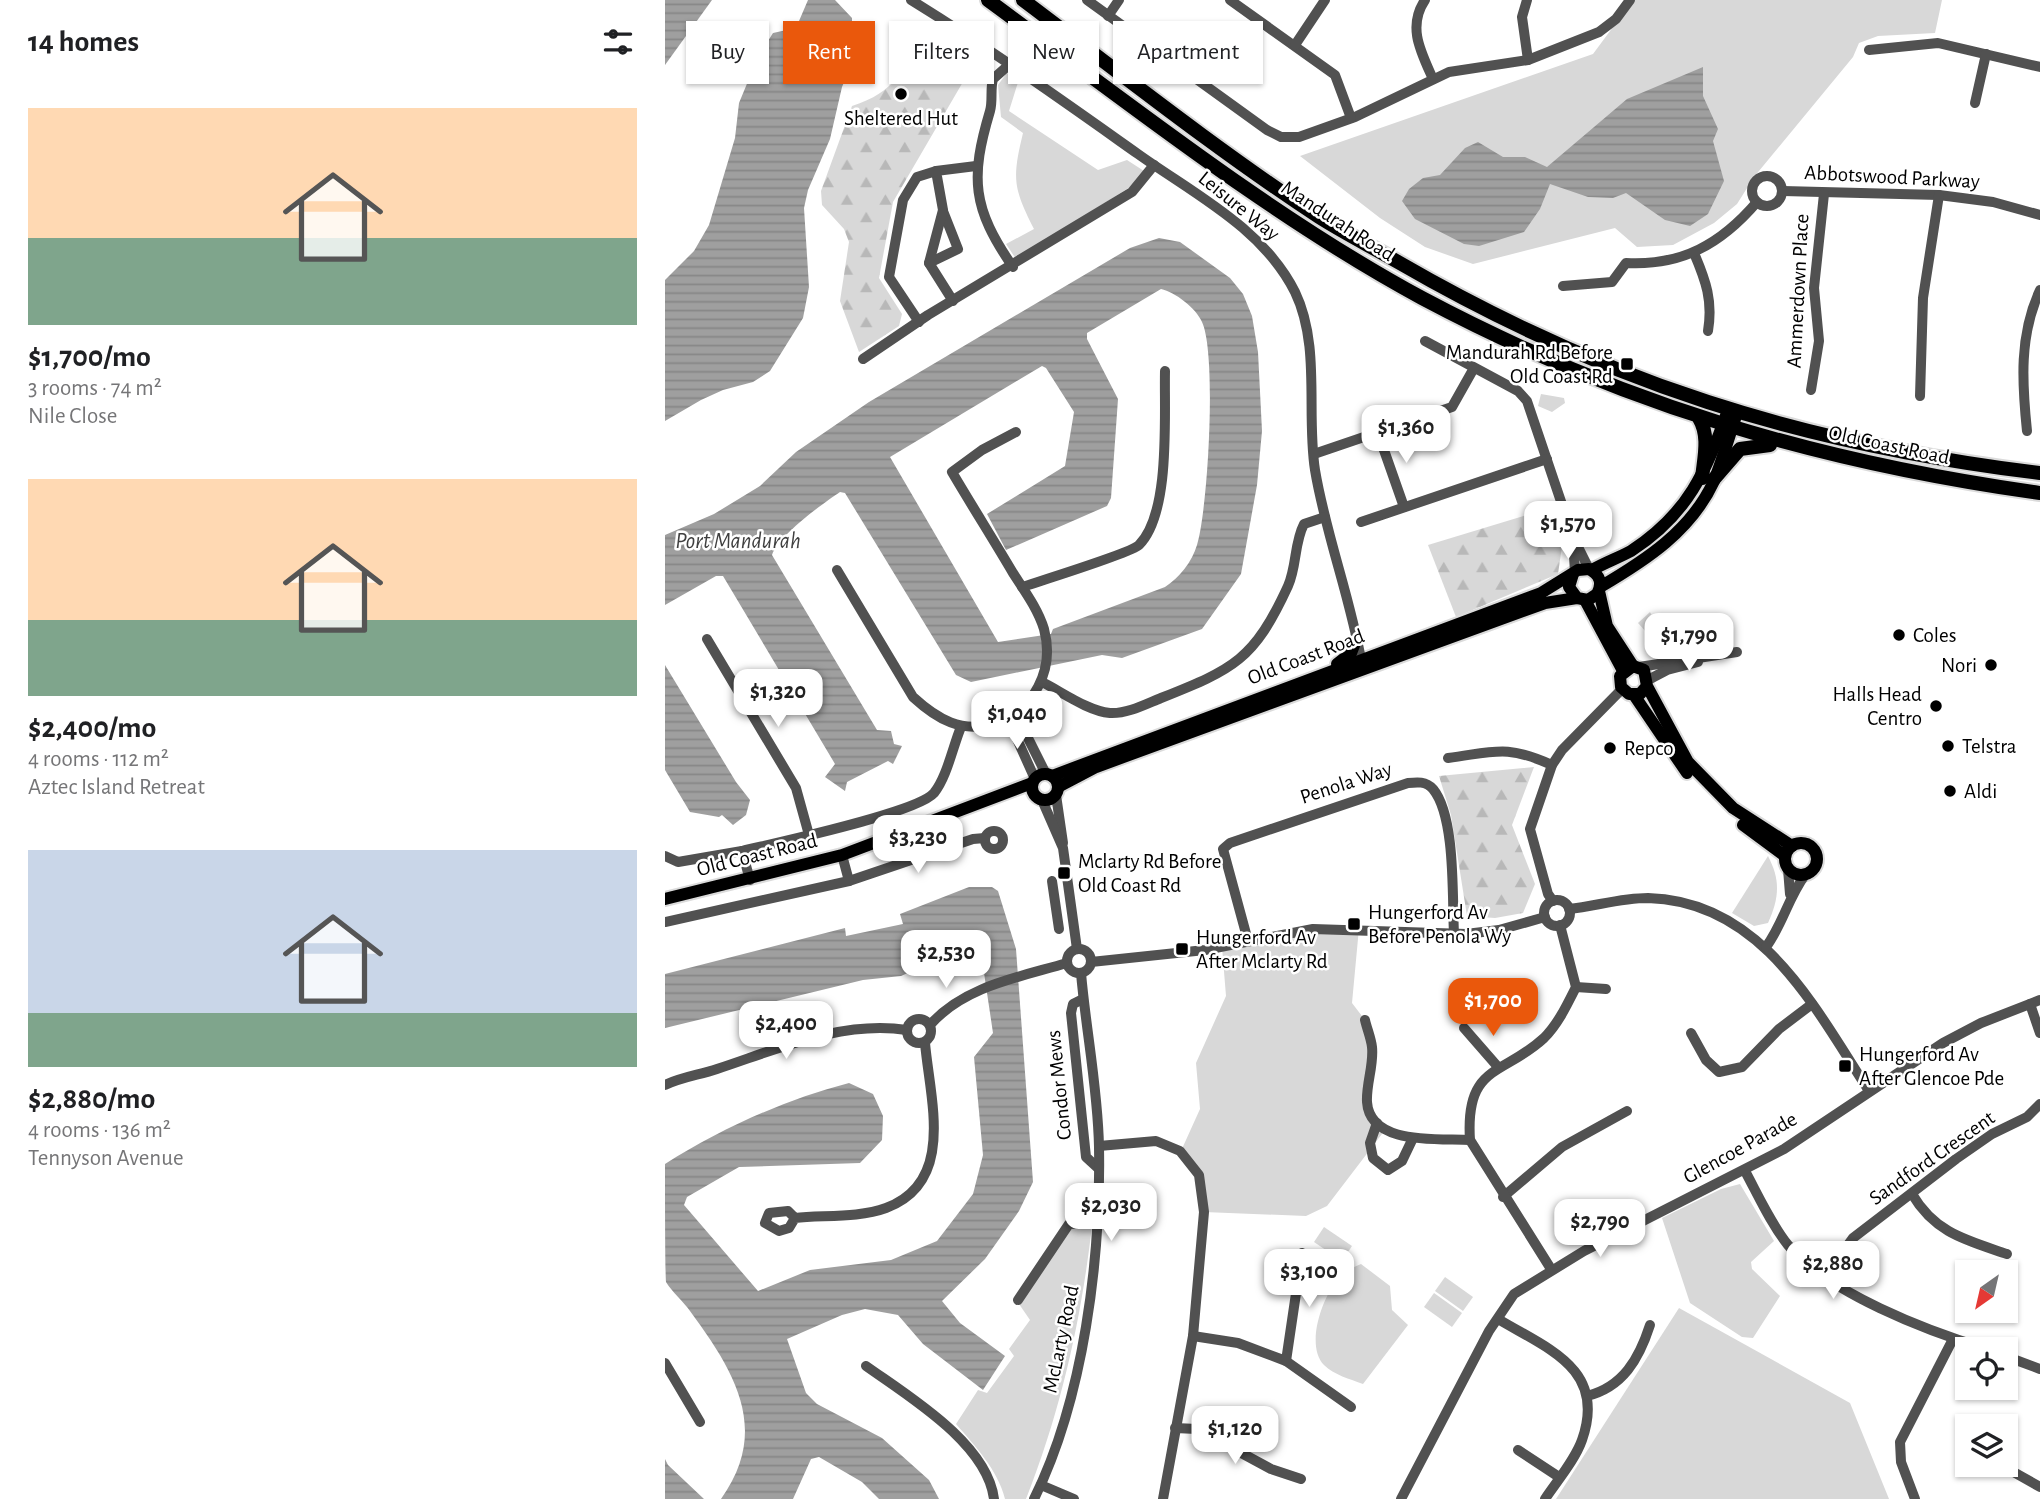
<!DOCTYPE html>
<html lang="en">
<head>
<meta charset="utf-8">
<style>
	body { margin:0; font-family:"Alegreya Sans",sans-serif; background:#f2f2f2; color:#202124; height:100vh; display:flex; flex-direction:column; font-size:26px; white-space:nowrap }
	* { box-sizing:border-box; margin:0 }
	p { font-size:23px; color:#757577 }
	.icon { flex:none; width:38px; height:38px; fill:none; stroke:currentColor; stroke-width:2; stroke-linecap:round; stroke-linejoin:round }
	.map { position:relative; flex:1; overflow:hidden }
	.side { display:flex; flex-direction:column; background:#fff; width:665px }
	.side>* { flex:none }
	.banner { position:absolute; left:21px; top:21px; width:665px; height:63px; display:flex; gap:14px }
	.needle { width:46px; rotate:214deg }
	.buttons { position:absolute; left:1290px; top:1260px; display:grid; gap:14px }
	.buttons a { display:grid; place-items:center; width:63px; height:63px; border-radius:0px; background:#fff; box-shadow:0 2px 5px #0004; font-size:35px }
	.price { position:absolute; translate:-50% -60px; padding:0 16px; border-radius:14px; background:#fff; color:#222; font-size:23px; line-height:46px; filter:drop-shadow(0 2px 4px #0008) }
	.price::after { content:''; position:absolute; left:50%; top:42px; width:21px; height:16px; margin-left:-10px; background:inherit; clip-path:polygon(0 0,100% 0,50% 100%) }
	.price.selected { background:#ea580c; color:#fff }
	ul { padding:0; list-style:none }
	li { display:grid; align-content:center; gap:14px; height:371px; padding:0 28px }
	li span { display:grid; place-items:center; height:217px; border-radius:0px; color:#555 }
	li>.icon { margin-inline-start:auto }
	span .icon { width:126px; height:126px; fill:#fffc; stroke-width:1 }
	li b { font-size:30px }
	h2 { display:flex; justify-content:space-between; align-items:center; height:84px; padding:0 28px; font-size:30px }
	.chip { padding:0 24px; border-radius:0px; background:#fff; box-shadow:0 2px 5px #0004; font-size:24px; line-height:63px }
	.chip.selected { background:#ea580c; color:#fff }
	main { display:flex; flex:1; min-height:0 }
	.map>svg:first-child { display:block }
</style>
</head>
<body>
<main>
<section class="side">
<h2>14 homes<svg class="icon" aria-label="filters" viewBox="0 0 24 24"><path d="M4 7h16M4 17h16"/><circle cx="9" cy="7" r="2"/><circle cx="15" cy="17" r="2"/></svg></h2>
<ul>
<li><span style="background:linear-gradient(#ffd9b3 60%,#7fa58c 0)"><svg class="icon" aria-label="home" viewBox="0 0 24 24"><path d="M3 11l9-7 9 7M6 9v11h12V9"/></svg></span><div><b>$1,700/mo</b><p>3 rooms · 74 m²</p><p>Nile Close</p></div></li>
<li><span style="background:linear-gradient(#ffd9b3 65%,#7fa58c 0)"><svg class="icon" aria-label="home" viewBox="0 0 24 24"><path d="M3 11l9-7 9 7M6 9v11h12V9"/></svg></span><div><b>$2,400/mo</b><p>4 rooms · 112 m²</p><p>Aztec Island Retreat</p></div></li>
<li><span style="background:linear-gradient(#c9d6e8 75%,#7fa58c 0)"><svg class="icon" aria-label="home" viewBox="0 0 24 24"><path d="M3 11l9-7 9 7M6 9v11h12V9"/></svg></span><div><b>$2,880/mo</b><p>4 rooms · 136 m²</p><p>Tennyson Avenue</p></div></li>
</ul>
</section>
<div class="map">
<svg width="1375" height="1499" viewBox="0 0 1375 1499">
	<defs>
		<pattern id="forest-firs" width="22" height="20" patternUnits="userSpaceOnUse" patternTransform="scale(1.75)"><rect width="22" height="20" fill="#d8d8d8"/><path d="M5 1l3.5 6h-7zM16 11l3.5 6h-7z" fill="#b8b8b8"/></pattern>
		<pattern id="water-rules" width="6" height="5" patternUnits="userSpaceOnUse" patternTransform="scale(1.75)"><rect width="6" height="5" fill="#9f9f9f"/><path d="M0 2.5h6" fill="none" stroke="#878787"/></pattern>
	</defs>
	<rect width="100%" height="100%" fill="#fff"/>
	<g fill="#d8d8d8">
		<path d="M 968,0 L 1277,0 L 1270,33 L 1213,36 L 1194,43 L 1188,57 L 1089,177 L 1072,204 L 1049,223 L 1008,245 L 972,247 L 950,228 L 808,264 L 760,247 L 715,218 L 635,156 L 928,54 Z"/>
		<path d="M 348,72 L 355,76 L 344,111 L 433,170 L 462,160 L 479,171 L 465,187 L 351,259 L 341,244 L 369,229 C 348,187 347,179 358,133 L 336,117 L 333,85 L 341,74 Z"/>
		<path d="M 876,394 L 899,398 L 900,403 L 887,412 L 873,406 Z"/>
		<path d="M 985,612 L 993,628 L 982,633 L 973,623 Z"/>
		<path d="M 1103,856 C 1116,881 1114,898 1103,923 L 1089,926 L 1067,913 Z"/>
		<path d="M 694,928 L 687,1003 L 700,1020 L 707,1047 L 702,1103 L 720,1130 L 662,1206 L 641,1216 L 539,1212 L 534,1175 L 516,1151 L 535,1109 L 531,1063 L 561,996 L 557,947 L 618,933 Z"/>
		<path d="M 1075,1184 L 1109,1241 L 1086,1262 L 1087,1269 L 1115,1296 L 1088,1338 L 1077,1337 L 1025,1303 L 997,1218 L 1056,1189 Z"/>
		<path d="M 427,1226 C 416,1321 396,1410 361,1499 L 340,1499 C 333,1470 310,1446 291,1424 L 313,1390 L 322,1393 L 349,1356 L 344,1349 L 365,1320 L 354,1304 L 405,1227 Z"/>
		<path d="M 659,1227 L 687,1246 L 677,1261 L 649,1242 Z"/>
		<path d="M 696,1264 L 725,1286 L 727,1310 L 743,1325 L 698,1384 C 685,1379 669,1375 659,1365 C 639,1344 659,1292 677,1274 C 681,1270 690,1267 696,1264 Z"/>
		<path d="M 780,1277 L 808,1297 L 798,1311 L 770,1291 Z"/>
		<path d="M 769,1293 L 797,1313 L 787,1327 L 759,1307 Z"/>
		<path d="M 1014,1308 L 1185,1403 L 1224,1499 L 891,1499 Z"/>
	</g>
	<g fill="url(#forest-firs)">
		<path d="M 257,30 L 309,63 L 228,202 L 214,278 L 237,314 L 234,326 L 194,352 L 175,301 L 184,242 L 179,229 L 157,205 L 156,191 L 187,106 C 231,92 239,70 257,30 Z"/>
		<path d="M 885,508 L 897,546 L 893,574 L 791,617 L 763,545 Z"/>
		<path d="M 869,767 L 847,825 L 870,884 L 858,913 L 830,918 L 802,916 L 786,815 L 774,776 Z"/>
	</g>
	<g fill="url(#water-rules)" fill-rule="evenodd">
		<path d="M 0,0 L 47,0 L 0,65 Z"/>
		<path d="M 143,0 L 170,0 L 187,18 L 187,63 L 177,87 L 165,139 L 143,190 L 139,208 L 144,287 L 138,318 L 105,371 L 88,382 L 58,390 L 36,400 L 0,421 L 0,280 L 29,251 L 44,225 L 70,138 L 74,103 L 93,57 L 108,33 L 131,28 Z"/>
		<path d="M 1038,67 L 1038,96 L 1053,129 L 1048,141 L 1059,181 L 1043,214 L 1025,226 L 1000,220 L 961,193 L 948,198 L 923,197 L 885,184 L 875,209 L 859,232 L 814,246 L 799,244 L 750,219 L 737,201 L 744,189 L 758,178 L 775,175 L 800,148 L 813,142 L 838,157 L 860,157 L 882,167 L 962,99 Z"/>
		<path d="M 494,238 L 515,242 L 565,278 L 578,294 L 587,316 L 593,352 L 597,431 L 592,485 L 576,574 L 537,629 L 457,658 L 437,655 L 306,682 L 291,675 L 180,493 L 175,492 C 157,504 114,535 107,555 L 212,730 L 226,731 L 229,744 L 237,746 L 228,764 L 223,761 L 182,782 L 180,791 L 160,777 L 170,764 L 58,576 L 51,576 L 0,605 L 0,535 L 49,514 L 95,486 L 131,452 L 204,402 L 465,248 ZM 496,289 C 510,292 531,308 537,322 C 552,354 543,509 532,545 C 527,562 514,578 500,587 L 388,629 L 386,634 L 333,642 L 225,457 L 377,366 L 381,368 L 409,412 L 400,466 L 322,514 L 341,550 L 442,506 L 446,498 L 453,399 L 422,339 L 422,333 Z"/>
		<path d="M 0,665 L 71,782 L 85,800 L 81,815 L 68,825 L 57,815 L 54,817 L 25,812 L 0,770 Z"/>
		<path d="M 304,887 L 327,887 L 333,891 L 351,949 L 368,1182 L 354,1211 L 320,1259 L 277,1301 L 295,1323 L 340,1356 L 318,1390 L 258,1344 L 233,1315 L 200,1309 L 177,1315 L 122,1339 L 141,1393 L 152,1404 L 217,1438 L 264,1480 L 274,1499 L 214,1499 L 197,1482 L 154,1457 L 146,1459 L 128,1499 L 56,1499 C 106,1429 69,1371 25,1311 C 18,1301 7,1292 1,1282 C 0,1271 0,1183 0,1164 C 57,1128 119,1100 184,1083 L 208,1094 L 218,1116 L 217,1140 L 195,1163 L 74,1167 L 22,1197 L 19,1205 L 93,1291 L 145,1270 L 226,1260 L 272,1241 L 308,1194 L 318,1155 L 309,1057 L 328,1033 L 315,946 L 309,943 L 236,976 L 198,980 L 0,1028 L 0,974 L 180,928 L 181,936 L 238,924 L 235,914 Z"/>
		<path d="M 0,1459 L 3,1465 L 39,1499 L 0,1499 Z"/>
	</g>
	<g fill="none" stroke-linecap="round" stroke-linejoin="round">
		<defs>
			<g id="major">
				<path d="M 927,570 C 939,563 953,558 966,551 C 1023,514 1041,472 1063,410"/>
				<path d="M 935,587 C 981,560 1026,531 1049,481 C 1058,459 1064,436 1072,413"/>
				<path d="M 934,591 L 942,626 L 968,666"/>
				<path d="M 920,600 L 958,671"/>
				<path d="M 672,664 L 686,653 L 691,640"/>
				<path d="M 982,686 L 975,694 L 964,694 L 956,687 L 955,676 L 968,666 L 979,670 L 982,686 L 1023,762 L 1068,808 L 1127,846"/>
				<path d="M 969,695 L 1022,773"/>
				<circle cx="380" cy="787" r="13"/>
				<path d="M 387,776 L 876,593 L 913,570 L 924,569 C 935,575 938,583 932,594 L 923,600 L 912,598 L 904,587 L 908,574"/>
				<path d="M 393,787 L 431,767 L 880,603 L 912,598"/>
				<path d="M 1078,825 L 1120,856"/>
				<circle cx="1136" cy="859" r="16"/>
				<path d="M 0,899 L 177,855 L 367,783"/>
			</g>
			<g id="highway">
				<path d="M 323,0 C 461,101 607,217 757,298 C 956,404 1153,462 1375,493"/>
				<path d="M 358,0 C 455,73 552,150 654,217 C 679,233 707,247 733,262 C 942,383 1136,444 1375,473"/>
				<path d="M 1034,418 C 1045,436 1039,458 1037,478"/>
				<path d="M 1049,479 L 1075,449 L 1105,445"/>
			</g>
		</defs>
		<use href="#major" stroke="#dbdbdb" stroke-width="16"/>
		<use href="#highway" stroke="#dbdbdb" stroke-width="18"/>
		<g stroke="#515151" stroke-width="10">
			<path d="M 246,0 C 324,48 398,101 473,154 C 529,194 598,228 630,292 C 656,346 641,413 650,470 C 661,536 686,599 697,665"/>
			<path d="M 422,0 L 602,130 L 616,137 L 634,137 L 690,117 L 784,72 L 863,60 L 934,32 L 951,19 L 965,0"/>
			<path d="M 565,0 L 670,75 L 686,118"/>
			<path d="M 760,0 C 742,27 756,52 768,79"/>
			<path d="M 862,0 L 857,17 L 863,60"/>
			<path d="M 443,16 L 454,0"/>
			<path d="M 630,45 L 660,0"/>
			<path d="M 1204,50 L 1273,43 L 1375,67"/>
			<path d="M 346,63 L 328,79 C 325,89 328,101 325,111 C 305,178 307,208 348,267"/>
			<path d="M 1310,103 L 1321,54"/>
			<circle cx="1102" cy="191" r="15"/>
			<path d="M 1118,191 L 1274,195 L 1328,202 L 1375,215"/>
			<path d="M 1029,253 C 1041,281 1048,301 1043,331"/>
			<path d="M 264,263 L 293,249 L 278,211"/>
			<path d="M 898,286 L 947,282 L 961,263 C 1017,266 1056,244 1092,202"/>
			<path d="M 288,301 L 264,263 L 278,210 L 271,171 L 311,166"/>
			<path d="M 254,322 L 224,277 L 238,200 L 252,177 L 271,171"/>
			<path d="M 760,341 L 853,391 L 862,401 L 908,537 L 924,569"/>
			<path d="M 198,359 L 263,315 L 467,192 L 489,165"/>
			<path d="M 1146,390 L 1154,341 L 1149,288 L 1159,194"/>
			<path d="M 1255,396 L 1258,298 L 1274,195"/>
			<path d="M 1362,431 C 1357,383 1354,335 1375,290"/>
			<path d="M 713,433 L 739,507"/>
			<path d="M 649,454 L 787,407 L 809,368"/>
			<path d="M 696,522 L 882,459"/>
			<path d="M 908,541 L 910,572"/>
			<path d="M 172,570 L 248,697 C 272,719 297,734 330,723 C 369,710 390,670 379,629 C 373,609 359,590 348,573 C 328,539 307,506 287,472 L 317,450 L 351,432"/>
			<path d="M 357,587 C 375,581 466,553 474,545 C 506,513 499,415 500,371"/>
			<path d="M 42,639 L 131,788 L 144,835"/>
			<path d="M 974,667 L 1072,652"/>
			<path d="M 983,680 L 1002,670 L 1033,662"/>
			<path d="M 377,682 C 397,692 423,711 445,713 C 462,714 481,704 496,698 C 569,669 589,660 623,586 C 632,566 629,543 639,524 L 660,517"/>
			<path d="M 351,714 L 381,774"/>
			<path d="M 343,719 L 370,779"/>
			<path d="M 783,758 C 830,752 840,744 887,765"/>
			<path d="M 391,795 L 398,843"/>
			<path d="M 377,800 L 398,848 L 412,949"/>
			<circle cx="329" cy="840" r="9"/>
			<path d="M 77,851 C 110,843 252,813 269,793 C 282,777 288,746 296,727"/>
			<path d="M 0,856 L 13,862 L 77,851 L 85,880"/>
			<path d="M 1123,869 L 1125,894"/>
			<path d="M 184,881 L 308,839 L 320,838"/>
			<path d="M 387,881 L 394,929"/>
			<circle cx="892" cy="913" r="13"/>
			<path d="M 888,901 L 883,894 L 865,829 L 887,765 L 897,750 L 957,689"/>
			<path d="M 904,909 C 931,906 956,898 983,898 C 1097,901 1150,1008 1204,1091"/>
			<path d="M 0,922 L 184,881 L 177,855"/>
			<path d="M 583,941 L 558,849 L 565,843 L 743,783 C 752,782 761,781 768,789 C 791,817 787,898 789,934"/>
			<path d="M 1101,947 C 1118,924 1123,898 1140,875"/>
			<circle cx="414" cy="961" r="12"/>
			<path d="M 426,962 L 540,950 L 648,929 L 801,934 L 834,930 L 880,917"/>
			<path d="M 911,987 L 941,989"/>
			<path d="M 418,999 L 408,1004 L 406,1013 L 421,1157 L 433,1168"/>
			<path d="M 1365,1004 L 1375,1033"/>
			<circle cx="254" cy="1031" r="12"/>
			<path d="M 700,1020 C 702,1029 706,1038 707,1047 C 709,1065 701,1084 702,1102 C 705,1146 774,1138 805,1140"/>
			<path d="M 265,1025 C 299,986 355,977 402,963"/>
			<path d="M 799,1028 L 833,1067"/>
			<path d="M 1026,1033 L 1041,1060 L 1054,1072 L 1077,1067 L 1114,1029 L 1147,1004"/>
			<path d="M 0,1085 C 17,1077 34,1075 52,1069 C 113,1049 177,1020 242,1030"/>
			<path d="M 712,1123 L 705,1143 L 708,1158 L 723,1170 L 737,1161 L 748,1138"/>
			<path d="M 434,1146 L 491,1141 L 515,1151 L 534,1175 L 539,1212 L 528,1336 L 498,1499"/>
			<path d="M 1080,1171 C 1093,1195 1106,1224 1123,1245 C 1163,1293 1262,1331 1322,1349"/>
			<path d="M 1247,1194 C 1270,1233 1301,1240 1342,1254"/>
			<path d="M 838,1197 L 897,1147 L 962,1111"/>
			<path d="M 130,1218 L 123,1211 L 104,1213 L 100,1223 L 114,1231 L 124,1228 L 130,1218 C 158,1215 194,1218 221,1208 C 291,1182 265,1100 260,1043"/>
			<path d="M 886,1269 L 805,1140 C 800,1064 838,1076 879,1038 C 893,1024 902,1005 911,987 L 895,925"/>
			<path d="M 1159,1278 L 1188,1238 L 1291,1159 L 1327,1134 L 1362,1117 L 1375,1104"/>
			<path d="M 353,1300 L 404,1224 L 431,1223"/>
			<path d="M 833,1319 C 883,1349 942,1369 917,1440 C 910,1460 892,1481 880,1499"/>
			<path d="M 528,1336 L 573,1343 L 621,1361 L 686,1407"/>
			<path d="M 1340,1356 L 1375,1369"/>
			<path d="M 621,1361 L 637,1253"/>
			<path d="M 0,1363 L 35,1422"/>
			<path d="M 201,1366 C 243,1396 322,1443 329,1499"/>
			<path d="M 922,1396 C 958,1387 974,1359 985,1325"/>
			<path d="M 510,1428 L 532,1429 L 606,1469 L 636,1479"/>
			<path d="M 853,1450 L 894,1477"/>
			<path d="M 1336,1465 L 1375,1487"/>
			<path d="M 376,1485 L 409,1499"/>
			<path d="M 369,1499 C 419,1398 436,1258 434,1147 C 433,1089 421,1031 416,973"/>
			<path d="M 736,1499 L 824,1331 L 849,1294 L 919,1251 L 1119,1149 L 1278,1043 L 1316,1023 L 1375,1000"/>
			<path d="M 1250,1499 L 1236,1462 L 1235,1442 L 1288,1339"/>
		</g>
		<use href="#major" stroke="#000" stroke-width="12"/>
		<use href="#highway" stroke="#000" stroke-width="14"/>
	</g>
	<g fill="#000" stroke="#fff" stroke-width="2.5">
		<circle cx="236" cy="94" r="7"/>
		<rect x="955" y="357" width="14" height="14" rx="3.5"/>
		<circle cx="1234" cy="635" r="7"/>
		<circle cx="1326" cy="665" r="7"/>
		<circle cx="1271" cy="706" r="7"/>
		<circle cx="1283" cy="746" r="7"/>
		<circle cx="945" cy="748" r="7"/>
		<circle cx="1285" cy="791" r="7"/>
		<rect x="392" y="866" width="14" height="14" rx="3.5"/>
		<rect x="682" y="917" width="14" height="14" rx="3.5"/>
		<rect x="510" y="942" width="14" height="14" rx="3.5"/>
		<rect x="1173" y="1059" width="14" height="14" rx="3.5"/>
	</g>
	<g text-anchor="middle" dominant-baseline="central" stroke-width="5" stroke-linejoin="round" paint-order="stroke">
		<g font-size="21" fill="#000" stroke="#fff" text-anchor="start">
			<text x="236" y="118" text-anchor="middle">Sheltered Hut</text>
			<text x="948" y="352" text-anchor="end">Mandurah Rd Before<tspan x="948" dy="24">Old Coast Rd</tspan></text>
			<text x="1248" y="635">Coles</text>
			<text x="1312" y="665" text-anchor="end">Nori</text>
			<text x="1257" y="694" text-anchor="end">Halls Head<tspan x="1257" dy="24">Centro</tspan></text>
			<text x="1297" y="746">Telstra</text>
			<text x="959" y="748">Repco</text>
			<text x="1299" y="791">Aldi</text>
			<text x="413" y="861">Mclarty Rd Before<tspan x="413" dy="24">Old Coast Rd</tspan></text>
			<text x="703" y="912">Hungerford Av<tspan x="703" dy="24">Before Penola Wy</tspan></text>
			<text x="531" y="937">Hungerford Av<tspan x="531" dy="24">After Mclarty Rd</tspan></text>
			<text x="1194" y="1054">Hungerford Av<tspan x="1194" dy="24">After Glencoe Pde</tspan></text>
		</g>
		<g font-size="21" fill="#000" stroke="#fff">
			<text transform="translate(1227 177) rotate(3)">Abbotswood Parkway</text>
			<text transform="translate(574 206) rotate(39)">Leisure Way</text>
			<text transform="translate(673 221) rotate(33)">Mandurah Road</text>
			<text transform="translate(1133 291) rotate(-87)">Ammerdown Place</text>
			<text transform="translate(1224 445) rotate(12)">Old Coast Road</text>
			<text transform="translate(641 657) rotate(-21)">Old Coast Road</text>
			<text transform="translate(681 783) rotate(-18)">Penola Way</text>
			<text transform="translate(92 855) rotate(-14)">Old Coast Road</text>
			<text transform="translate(394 1085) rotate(-96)">Condor Mews</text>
			<text transform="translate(1075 1148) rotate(-29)">Glencoe Parade</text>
			<text transform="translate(1267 1158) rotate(-35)">Sandford Crescent</text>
			<text transform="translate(396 1339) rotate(-78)">McLarty Road</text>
		</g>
		<g font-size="23" font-style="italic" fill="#404040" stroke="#fff">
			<text x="73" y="541">Port Mandurah</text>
		</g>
	</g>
</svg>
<div class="buttons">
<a><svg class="needle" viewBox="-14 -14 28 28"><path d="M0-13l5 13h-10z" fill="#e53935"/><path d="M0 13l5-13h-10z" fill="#757577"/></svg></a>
<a><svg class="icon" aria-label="locate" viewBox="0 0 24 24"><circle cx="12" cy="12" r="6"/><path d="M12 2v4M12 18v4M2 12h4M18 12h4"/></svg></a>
<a><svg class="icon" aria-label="layers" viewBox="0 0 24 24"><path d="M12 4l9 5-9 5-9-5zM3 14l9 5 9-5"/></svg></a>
</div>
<b class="price" style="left:741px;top:465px">$1,360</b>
<b class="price" style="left:903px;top:561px">$1,570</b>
<b class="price" style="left:1024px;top:673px">$1,790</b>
<b class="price" style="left:113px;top:729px">$1,320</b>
<b class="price" style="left:352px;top:751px">$1,040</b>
<b class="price" style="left:253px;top:875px">$3,230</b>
<b class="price" style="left:281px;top:990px">$2,530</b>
<b class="price selected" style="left:828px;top:1038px">$1,700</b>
<b class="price" style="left:121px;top:1061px">$2,400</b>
<b class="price" style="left:446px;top:1243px">$2,030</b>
<b class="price" style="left:935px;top:1259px">$2,790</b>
<b class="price" style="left:1168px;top:1301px">$2,880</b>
<b class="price" style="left:644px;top:1309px">$3,100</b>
<b class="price" style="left:570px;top:1466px">$1,120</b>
<div class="banner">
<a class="chip">Buy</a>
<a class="chip selected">Rent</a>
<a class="chip">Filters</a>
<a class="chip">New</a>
<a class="chip">Apartment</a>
</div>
</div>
</main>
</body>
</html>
